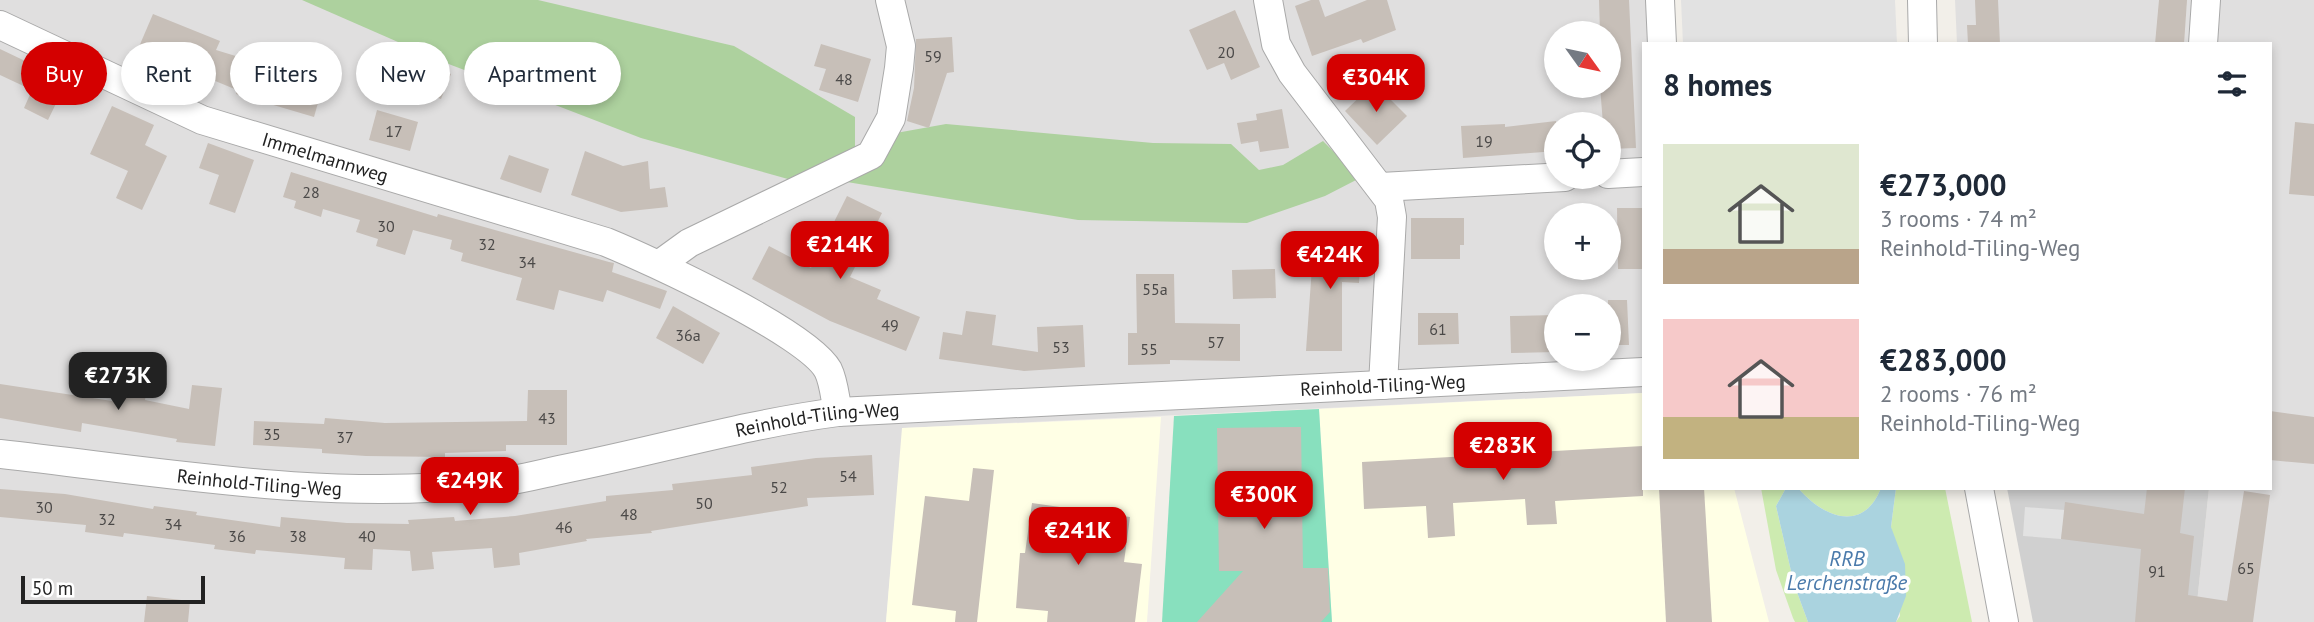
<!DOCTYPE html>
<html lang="en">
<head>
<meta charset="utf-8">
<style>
	body { margin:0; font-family:"PT Sans",sans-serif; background:#f2f2f3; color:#1f2937; height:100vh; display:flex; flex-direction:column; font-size:26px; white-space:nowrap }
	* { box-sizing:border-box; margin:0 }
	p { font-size:23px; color:#747a83 }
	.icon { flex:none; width:38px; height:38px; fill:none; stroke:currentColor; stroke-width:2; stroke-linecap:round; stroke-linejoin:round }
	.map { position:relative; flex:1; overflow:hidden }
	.panel { position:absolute; left:1642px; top:42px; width:630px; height:448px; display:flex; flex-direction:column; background:#fff; border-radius:0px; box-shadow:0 4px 10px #0003 }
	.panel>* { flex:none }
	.top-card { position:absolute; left:21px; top:42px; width:665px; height:63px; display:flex; gap:14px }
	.needle { width:46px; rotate:123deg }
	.controls { position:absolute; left:1544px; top:21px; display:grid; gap:14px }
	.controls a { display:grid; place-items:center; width:77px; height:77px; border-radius:50%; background:#fff; box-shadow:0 4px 10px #0003; font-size:35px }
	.scale { position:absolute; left:21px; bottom:18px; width:184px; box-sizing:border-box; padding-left:7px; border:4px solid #222; border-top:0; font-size:19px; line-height:24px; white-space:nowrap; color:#222; -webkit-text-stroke:5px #fff; paint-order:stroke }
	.price { position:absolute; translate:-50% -60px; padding:0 16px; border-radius:14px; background:#d40000; color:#fff; font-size:23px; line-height:46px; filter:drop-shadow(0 2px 4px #0008) }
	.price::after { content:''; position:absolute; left:50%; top:42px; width:21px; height:16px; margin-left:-10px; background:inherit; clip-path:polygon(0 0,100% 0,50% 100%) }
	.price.selected { background:#222; color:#fff }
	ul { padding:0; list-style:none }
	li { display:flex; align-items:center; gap:21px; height:175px; padding:0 21px }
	li span { display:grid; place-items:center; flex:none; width:196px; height:140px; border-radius:0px; color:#555 }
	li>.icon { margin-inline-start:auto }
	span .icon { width:84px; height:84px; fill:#fffc; stroke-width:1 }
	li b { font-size:30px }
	h2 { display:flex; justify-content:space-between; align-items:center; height:84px; padding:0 21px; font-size:30px }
	.tag { padding:0 24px; border-radius:32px; background:#fff; box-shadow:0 4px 10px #0003; font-size:24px; line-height:63px }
	.tag.selected { background:#d40000; color:#fff }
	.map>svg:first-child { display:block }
</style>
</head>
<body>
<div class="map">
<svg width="2314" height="622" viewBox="0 0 2314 622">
	<rect width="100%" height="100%" fill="#f2efe9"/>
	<g fill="#e0dfdf" fill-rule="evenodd">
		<path d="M 0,0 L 1673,0 L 1673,44 L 1643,44 L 1643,393 L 903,428 L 886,622 L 0,622 ZM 1556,33 L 1608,33 L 1608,86 L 1556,86 ZM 1556,124 L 1608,124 L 1608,177 L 1556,177 ZM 1556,215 L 1608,215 L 1608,268 L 1556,268 ZM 1556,306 L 1608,306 L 1608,359 L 1556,359 Z"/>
		<path d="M 1955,0 L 2314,0 L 2314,622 L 2195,622 L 2209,488 L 2270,488 L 2270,44 L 1957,44 Z"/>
	</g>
	<g fill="#ffffe5">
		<path d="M 1643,393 L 1643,488 L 1734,488 L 1769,622 L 1332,622 L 1319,409 Z"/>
		<path d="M 1161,417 L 1147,622 L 886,622 L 902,428 Z"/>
	</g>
	<path fill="#d0d0d0" d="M 2007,488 L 2209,488 L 2195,622 L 2033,622 Z"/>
	<g fill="#cdebb0">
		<path d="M 1761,488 L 1786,488 L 1776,506 L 1794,584 L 1808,622 L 1795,622 L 1793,618 L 1776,570 Z"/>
		<path d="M 1798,488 L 1881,488 C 1863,534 1823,517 1798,488 Z"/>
		<path d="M 1896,488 L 1945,488 L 1972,622 L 1896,622 L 1900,616 L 1891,527 Z"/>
	</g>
	<g fill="#add19e">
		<path d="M 302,0 L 538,0 L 734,46 L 855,117 L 855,148 L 795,181 L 641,138 L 446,63 Z"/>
		<path d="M 946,124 L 1153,143 L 1231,144 L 1259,170 L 1283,165 L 1323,141 L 1360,178 L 1325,196 L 1247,223 L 1078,220 L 847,182 L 896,133 Z"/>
	</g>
	<path fill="#88e0be" d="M 1319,409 L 1332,622 L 1162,622 L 1174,416 Z"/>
	<g fill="#e2e2e2">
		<path d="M 1681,0 L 1895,0 L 1897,44 L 1683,44 Z"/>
		<path d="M 2025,507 L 2065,510 L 2061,539 L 2023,536 Z"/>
	</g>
	<path fill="#aad3df" d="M 1786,488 L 1798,488 C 1823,517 1863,534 1881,488 L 1896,488 L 1891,527 L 1905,564 L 1906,596 L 1896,622 L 1808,622 L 1794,584 L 1776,506 Z"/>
	<g fill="#c7bfb8">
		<path d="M 1311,0 L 1319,0 L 1325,17 L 1367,0 L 1387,0 L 1396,30 L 1363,43 L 1361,39 L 1312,56 L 1295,6 Z"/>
		<path d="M 1599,0 L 1629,0 L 1636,148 L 1608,149 L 1608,124 L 1603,124 L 1600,86 L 1608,86 L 1608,33 L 1600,33 Z"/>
		<path d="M 1975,0 L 1998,0 L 2000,44 L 1968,44 L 1967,25 L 1976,25 Z"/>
		<path d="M 2159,0 L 2187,0 L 2184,44 L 2155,44 Z"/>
		<path d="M 1235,10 L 1260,67 L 1231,80 L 1224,63 L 1207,70 L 1189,30 Z"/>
		<path d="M 153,14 L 220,41 L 216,50 L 305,77 L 314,48 L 332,53 L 314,117 L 236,94 L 237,90 L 138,49 Z"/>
		<path d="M 952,37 L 954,72 L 947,73 L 929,128 L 907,121 L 914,88 L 916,39 Z"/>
		<path d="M 821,44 L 871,59 L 858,102 L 819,90 L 826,69 L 814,66 Z"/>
		<path d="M 0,49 L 67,81 L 48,120 L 24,108 L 32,90 L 0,75 Z"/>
		<path d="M 425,63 L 451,74 L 441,99 L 414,89 Z"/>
		<path d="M 1374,83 L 1407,116 L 1377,145 L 1345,111 Z"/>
		<path d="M 112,106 L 154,125 L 145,145 L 167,156 L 142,210 L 116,198 L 128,171 L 90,154 Z"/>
		<path d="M 1282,109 L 1289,148 L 1260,152 L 1258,141 L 1241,144 L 1237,123 L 1257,120 L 1256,114 Z"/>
		<path d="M 377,110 L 418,122 L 410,151 L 369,140 Z"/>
		<path d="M 1556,121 L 1556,151 L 1463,158 L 1461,126 L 1505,124 L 1505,127 Z"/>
		<path d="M 2295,122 L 2314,124 L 2314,196 L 2289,194 Z"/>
		<path d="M 208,143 L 254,160 L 235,213 L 209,204 L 219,175 L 199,168 Z"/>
		<path d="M 585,151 L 623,166 L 648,161 L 650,189 L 665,187 L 668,207 L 621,212 L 571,195 Z"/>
		<path d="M 509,155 L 549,169 L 541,193 L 500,179 Z"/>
		<path d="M 291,172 L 437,217 L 438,214 L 609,262 L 614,263 L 612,272 L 667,291 L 660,309 L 607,290 L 603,302 L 559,290 L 554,310 L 516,300 L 522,278 L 461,261 L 463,253 L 450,249 L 452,240 L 413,230 L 405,255 L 376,246 L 378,239 L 356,232 L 360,220 L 323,209 L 321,217 L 294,208 L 296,201 L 283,197 Z"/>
		<path d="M 847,196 L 882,213 L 850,277 L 881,290 L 877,299 L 920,317 L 906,351 L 830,321 L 752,279 L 769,246 L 811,268 Z"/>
		<path d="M 1617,208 L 1643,208 L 1643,269 L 1618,269 Z"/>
		<path d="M 1411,218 L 1464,218 L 1464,245 L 1460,245 L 1460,259 L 1411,259 Z"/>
		<path d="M 1314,239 L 1362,242 L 1359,283 L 1342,282 L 1342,351 L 1306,351 Z"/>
		<path d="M 1275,269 L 1276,298 L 1233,299 L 1232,270 Z"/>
		<path d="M 1136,274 L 1174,274 L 1175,323 L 1240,324 L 1240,361 L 1170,360 L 1170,364 L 1128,365 L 1128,333 L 1137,333 Z"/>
		<path d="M 1608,300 L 1627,300 L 1629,345 L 1608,345 Z"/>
		<path d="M 673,306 L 720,333 L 703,364 L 656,338 Z"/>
		<path d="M 966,311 L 996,315 L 992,345 L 1038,352 L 1037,327 L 1083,325 L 1085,367 L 1024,371 L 939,359 L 943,332 L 962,335 Z"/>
		<path d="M 1418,313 L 1458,313 L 1459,344 L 1418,345 Z"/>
		<path d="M 1556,315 L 1556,352 L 1511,353 L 1510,316 Z"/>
		<path d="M 117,378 L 148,384 L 145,400 L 189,409 L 192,385 L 222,388 L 215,446 L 176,442 L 177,439 L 82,423 L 81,432 L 0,418 L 0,384 L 112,401 Z"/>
		<path d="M 528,390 L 567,390 L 567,445 L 506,445 L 506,451 L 445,453 L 445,457 L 366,456 L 322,453 L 322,449 L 253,445 L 254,421 L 324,424 L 325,418 L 385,423 L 527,421 Z"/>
		<path d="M 2270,411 L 2314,417 L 2314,464 L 2270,460 Z"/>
		<path d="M 1301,427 L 1303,568 L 1328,568 L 1330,612 L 1321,622 L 1197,622 L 1243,571 L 1219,571 L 1217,428 Z"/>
		<path d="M 1643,446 L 1643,496 L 1555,501 L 1557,524 L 1527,525 L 1525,499 L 1453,503 L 1455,536 L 1428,538 L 1426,506 L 1364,509 L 1362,462 Z"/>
		<path d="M 872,455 L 874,495 L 807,498 L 808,506 L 651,531 L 652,533 L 586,539 L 587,541 L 519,553 L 520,565 L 494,568 L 492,548 L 432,552 L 434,569 L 412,571 L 410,551 L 373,549 L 372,570 L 344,569 L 345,558 L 256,550 L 255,554 L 214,549 L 215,545 L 124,533 L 123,537 L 85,532 L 86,525 L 0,517 L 0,489 L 65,494 L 153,509 L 154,506 L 197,512 L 196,515 L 280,527 L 281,517 L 347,523 L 409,524 L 408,520 L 454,517 L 455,521 L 515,516 L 606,501 L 606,496 L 673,490 L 672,484 L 752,475 L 751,467 L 816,458 Z"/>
		<path d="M 973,468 L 994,470 L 977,622 L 955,622 L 956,611 L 912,605 L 925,496 L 969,501 Z"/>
		<path d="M 1659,488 L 1704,488 L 1712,622 L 1666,622 Z"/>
		<path d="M 2147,488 L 2185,488 L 2180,533 L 2194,536 L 2188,595 L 2227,601 L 2244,491 L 2270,495 L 2253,622 L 2135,622 L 2141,549 L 2061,539 L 2065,502 L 2144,514 Z"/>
		<path d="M 1032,503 L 1130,517 L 1124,562 L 1142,564 L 1135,622 L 1047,622 L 1048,611 L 1016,608 L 1020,553 L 1025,553 Z"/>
		<path d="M 147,596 L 190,601 L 188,622 L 144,622 Z"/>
	</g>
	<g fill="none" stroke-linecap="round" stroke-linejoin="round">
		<defs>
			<g id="minor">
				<path d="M 1268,0 L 1276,44 L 1292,73 L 1389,200 L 1392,217 L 1383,385"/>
				<path d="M 1660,0 L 1662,44"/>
				<path d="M 1922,0 L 1923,44"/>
				<path id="s1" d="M 0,25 L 202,120 L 606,242 C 650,260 808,333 828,370 C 834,382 835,399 838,412"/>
				<path d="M 2203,44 L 2206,0"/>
				<path d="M 1608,174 L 1643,172"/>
				<path d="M 1381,187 L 1565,177"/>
				<path d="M 660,264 L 689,243 L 871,155 L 891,118 L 899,68 L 901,46 L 890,0"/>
				<path id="s2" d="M 0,454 C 163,472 327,502 491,483 C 515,481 540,474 564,469 C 655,451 746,424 838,412 L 1643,372"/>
				<path d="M 1979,488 L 2004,622"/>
			</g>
		</defs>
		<use href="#minor" stroke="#a9a9a9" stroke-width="30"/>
		<use href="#minor" stroke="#fff" stroke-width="28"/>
	</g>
	<g text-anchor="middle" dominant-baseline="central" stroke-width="7" stroke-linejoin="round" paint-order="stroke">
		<g font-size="16" fill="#4b4948">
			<text x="1226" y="52">20</text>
			<text x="933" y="56">59</text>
			<text x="844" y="79">48</text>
			<text x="394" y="131">17</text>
			<text x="1484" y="141">19</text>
			<text x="311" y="192">28</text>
			<text x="386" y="226">30</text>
			<text x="487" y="244">32</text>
			<text x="527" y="262">34</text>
			<text x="1155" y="289">55a</text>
			<text x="890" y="325">49</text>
			<text x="1438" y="329">61</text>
			<text x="688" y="335">36a</text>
			<text x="1216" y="342">57</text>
			<text x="1061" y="347">53</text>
			<text x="1149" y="349">55</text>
			<text x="547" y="418">43</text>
			<text x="272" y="434">35</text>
			<text x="345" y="437">37</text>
			<text x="848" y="476">54</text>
			<text x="779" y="487">52</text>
			<text x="704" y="503">50</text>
			<text x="44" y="507">30</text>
			<text x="629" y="514">48</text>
			<text x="107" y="519">32</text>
			<text x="173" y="524">34</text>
			<text x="564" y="527">46</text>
			<text x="237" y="536">36</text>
			<text x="298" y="536">38</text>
			<text x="367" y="536">40</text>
			<text x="2246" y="568">65</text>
			<text x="2157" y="571">91</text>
		</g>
		<g font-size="19" fill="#222" stroke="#fff">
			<text stroke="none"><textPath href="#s1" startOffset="352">Immelmannweg</textPath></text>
			<text stroke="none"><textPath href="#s2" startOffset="1393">Reinhold-Tiling-Weg</textPath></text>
			<text stroke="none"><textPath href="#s2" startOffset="826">Reinhold-Tiling-Weg</textPath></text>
			<text stroke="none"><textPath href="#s2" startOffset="261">Reinhold-Tiling-Weg</textPath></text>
		</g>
		<g font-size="21" font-style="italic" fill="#4a7aab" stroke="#fff">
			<text x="1847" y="558">RRB<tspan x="1847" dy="24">Lerchenstraße</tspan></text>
		</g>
	</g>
</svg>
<div class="controls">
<a><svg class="needle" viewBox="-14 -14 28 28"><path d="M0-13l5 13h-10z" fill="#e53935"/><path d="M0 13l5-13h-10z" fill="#747a83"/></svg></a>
<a><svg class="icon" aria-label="locate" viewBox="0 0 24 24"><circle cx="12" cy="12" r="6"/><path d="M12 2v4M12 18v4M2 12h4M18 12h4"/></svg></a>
<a>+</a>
<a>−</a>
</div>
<div class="scale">50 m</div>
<b class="price" style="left:1376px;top:114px">€304K</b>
<b class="price" style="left:840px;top:281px">€214K</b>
<b class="price" style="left:1330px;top:291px">€424K</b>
<b class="price selected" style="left:118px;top:412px">€273K</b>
<b class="price" style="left:1503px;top:482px">€283K</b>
<b class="price" style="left:470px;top:517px">€249K</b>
<b class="price" style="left:1264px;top:531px">€300K</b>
<b class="price" style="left:1078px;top:567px">€241K</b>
<div class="top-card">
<a class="tag selected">Buy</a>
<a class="tag">Rent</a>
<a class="tag">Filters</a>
<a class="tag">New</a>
<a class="tag">Apartment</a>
</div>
<section class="panel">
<h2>8 homes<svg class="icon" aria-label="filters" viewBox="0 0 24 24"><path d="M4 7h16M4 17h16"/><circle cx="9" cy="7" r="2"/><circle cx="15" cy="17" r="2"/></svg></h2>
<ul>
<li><span style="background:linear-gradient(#dfe7d0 75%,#b9a48a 0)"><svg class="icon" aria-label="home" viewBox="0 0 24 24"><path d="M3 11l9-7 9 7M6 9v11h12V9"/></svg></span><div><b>€273,000</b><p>3 rooms · 74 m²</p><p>Reinhold-Tiling-Weg</p></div></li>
<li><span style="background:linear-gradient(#f6c9c9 70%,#c2b280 0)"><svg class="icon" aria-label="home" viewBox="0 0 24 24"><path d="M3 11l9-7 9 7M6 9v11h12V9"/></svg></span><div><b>€283,000</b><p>2 rooms · 76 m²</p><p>Reinhold-Tiling-Weg</p></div></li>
</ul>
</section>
</div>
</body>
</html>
